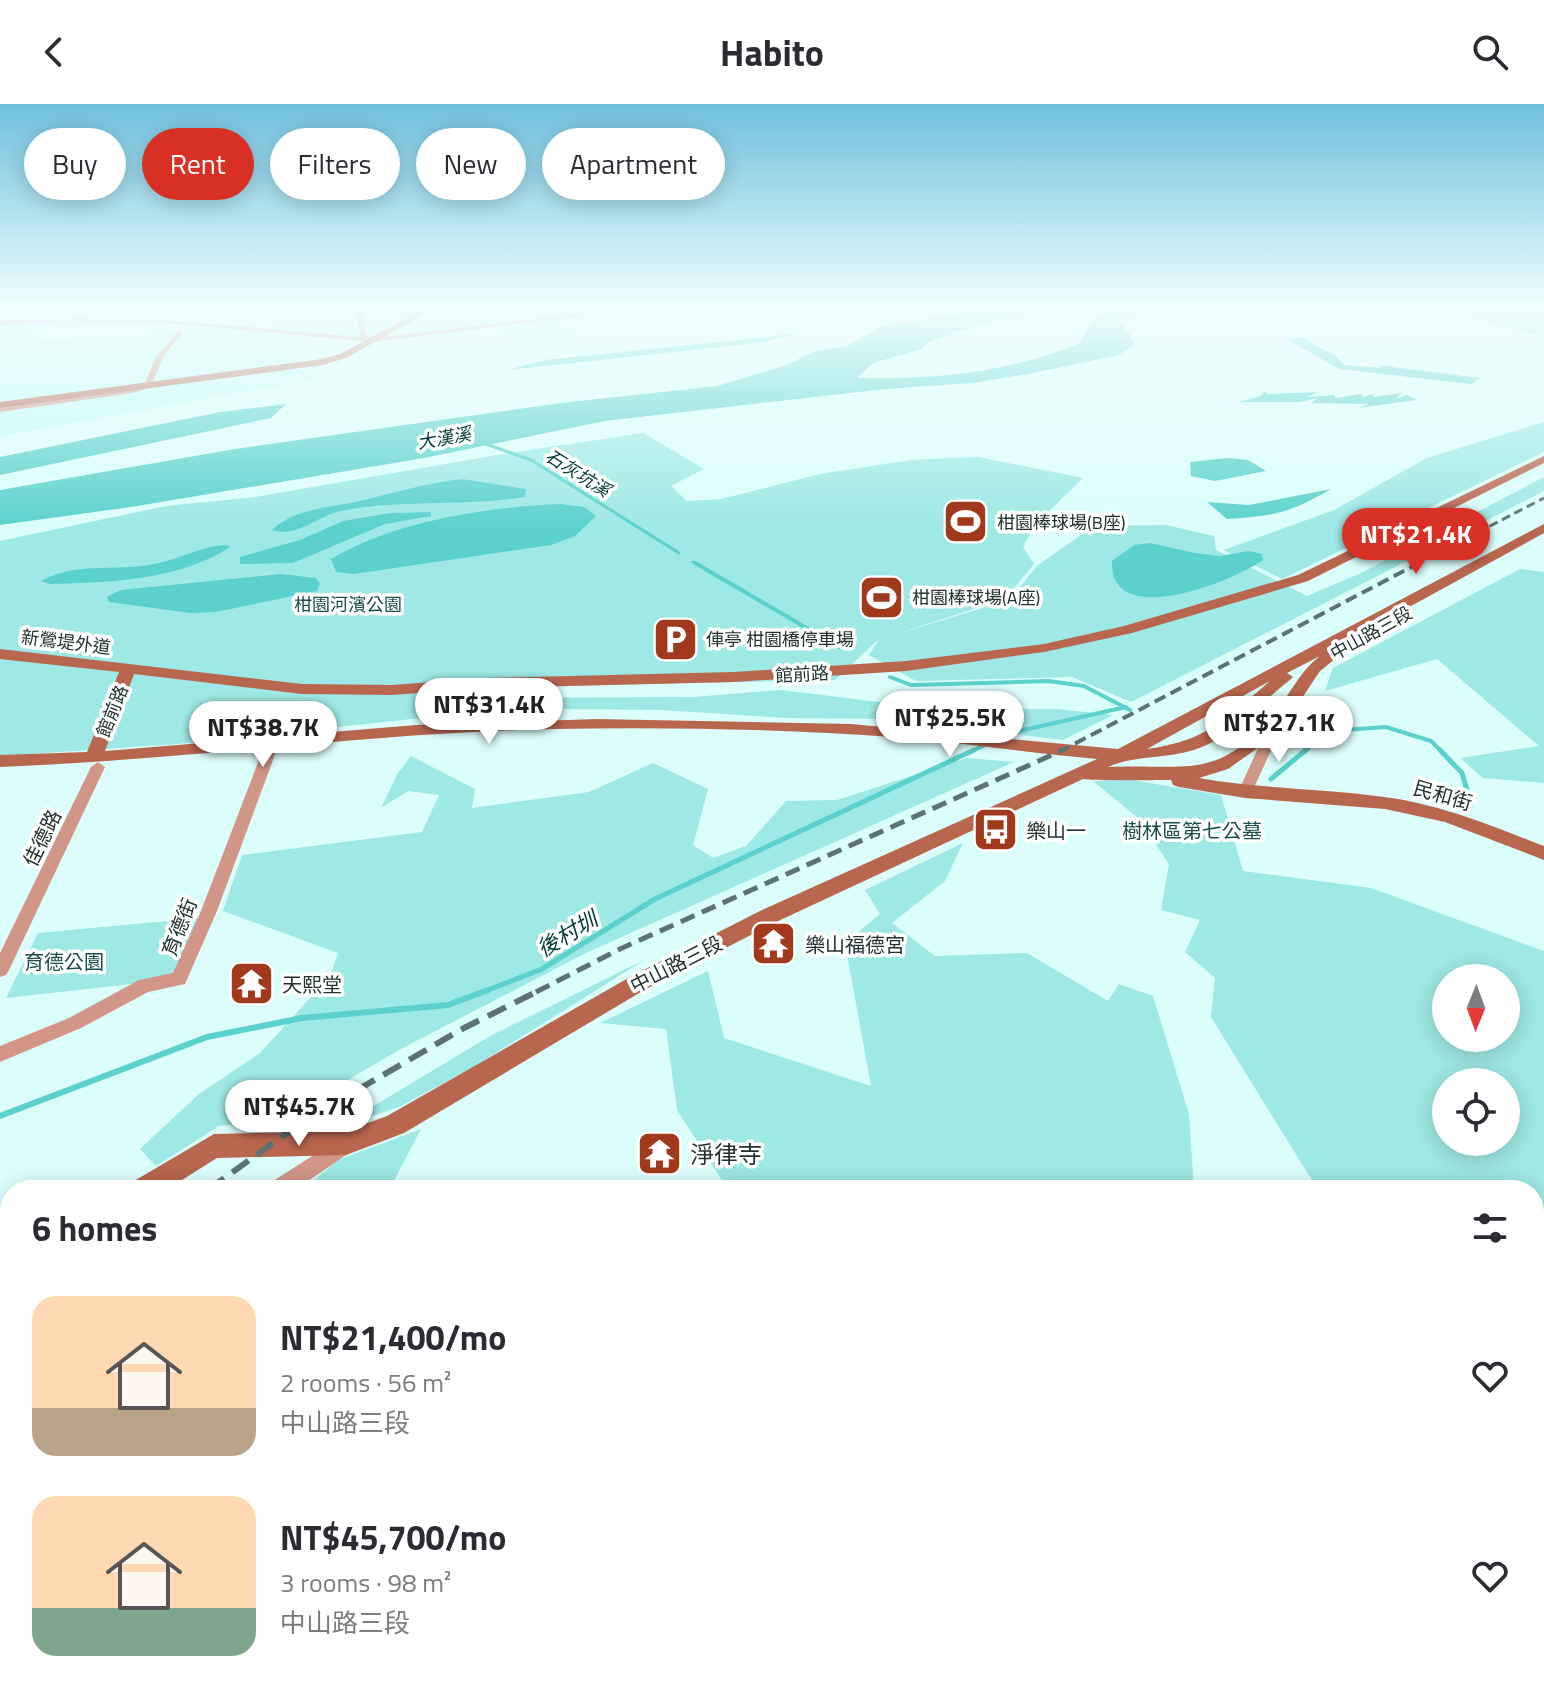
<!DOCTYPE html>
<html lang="en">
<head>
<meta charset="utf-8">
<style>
	body { margin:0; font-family:"Titillium Web","Noto Sans TC",sans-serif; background:#f7f7f7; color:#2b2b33; height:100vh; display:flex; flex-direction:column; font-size:30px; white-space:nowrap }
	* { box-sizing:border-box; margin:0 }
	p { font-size:26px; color:#7c7c81 }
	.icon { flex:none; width:44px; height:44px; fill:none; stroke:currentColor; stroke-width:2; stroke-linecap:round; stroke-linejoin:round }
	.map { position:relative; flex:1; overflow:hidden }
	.details { position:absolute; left:0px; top:1076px; width:1544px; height:514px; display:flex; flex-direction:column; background:#fff; border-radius:32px 32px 0 0; box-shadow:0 4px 20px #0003 }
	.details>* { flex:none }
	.guide { position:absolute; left:24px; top:24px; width:800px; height:72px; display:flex; gap:16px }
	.needle { width:52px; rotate:181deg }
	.tools { position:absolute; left:1432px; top:860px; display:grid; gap:16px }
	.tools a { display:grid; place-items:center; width:88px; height:88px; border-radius:50%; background:#fff; box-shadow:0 4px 20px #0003; font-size:40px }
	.price { position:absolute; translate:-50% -68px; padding:0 18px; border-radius:28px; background:#fff; color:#222; font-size:26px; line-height:52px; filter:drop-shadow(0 2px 4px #0008) }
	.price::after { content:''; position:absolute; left:50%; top:48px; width:24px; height:18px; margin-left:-12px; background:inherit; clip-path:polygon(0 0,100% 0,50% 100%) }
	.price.on { background:#d93025; color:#fff }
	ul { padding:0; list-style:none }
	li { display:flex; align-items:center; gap:24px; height:200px; padding:0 32px }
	li span { display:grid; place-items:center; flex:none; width:224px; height:160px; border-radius:24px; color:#555 }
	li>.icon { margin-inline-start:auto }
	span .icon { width:96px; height:96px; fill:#fffc; stroke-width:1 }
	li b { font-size:34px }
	h2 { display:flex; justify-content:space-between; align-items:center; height:96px; padding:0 32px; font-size:34px }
	.tag { padding:0 28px; border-radius:36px; background:#fff; box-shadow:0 4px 20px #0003; font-size:28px; line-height:72px }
	.tag.on { background:#d93025; color:#fff }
	header { display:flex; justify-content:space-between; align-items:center; height:104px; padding:0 32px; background:#fff; font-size:36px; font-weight:700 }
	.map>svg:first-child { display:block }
</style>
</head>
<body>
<header><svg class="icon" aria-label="back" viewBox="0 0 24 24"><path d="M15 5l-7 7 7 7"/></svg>Habito<svg class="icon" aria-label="search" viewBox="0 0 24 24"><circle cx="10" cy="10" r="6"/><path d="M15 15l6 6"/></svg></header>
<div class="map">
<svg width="1544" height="1589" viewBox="0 0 1544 1589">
	<rect width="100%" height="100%" fill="#dbfefc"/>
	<g fill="#c2faf6">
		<path d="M 124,202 L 171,202 L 163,216 L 123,214 Z"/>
		<path d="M 267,202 L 353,202 L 360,233 L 268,225 Z"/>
		<path d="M 361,202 L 424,202 L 369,232 Z"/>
		<path d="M 450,202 L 544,202 L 578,232 L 519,242 L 498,225 L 390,236 Z"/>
		<path d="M 681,202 L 785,202 L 771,208 L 709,216 Z"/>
		<path d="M 63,216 L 110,217 L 103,222 L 6,229 L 0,234 L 0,221 Z"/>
		<path d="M 202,222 L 311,233 L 300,240 L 296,258 L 320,262 L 317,275 L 0,332 L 0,240 L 183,227 Z"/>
	</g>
	<g fill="#9ee8e5" fill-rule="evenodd">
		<path d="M 1427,202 L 1544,204 L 1544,233 L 1439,205 Z"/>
		<path d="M 1544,318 L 1544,348 L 1282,475 L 1224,446 L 1334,406 L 1427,354 Z"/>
		<path d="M 643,329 L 704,365 L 671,382 L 687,397 L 721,395 L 820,370 L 911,356 L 978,353 L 1083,374 L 1034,422 L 1023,443 L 1034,460 L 1005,495 L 890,532 L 1009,496 L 1038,461 L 1094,422 L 1166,421 L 1214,432 L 1216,446 L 1307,492 L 1359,470 L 1544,373 L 1544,387 L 1131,598 L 1072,573 L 916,577 L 869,551 L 880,534 L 835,576 L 444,584 L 422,614 L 178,640 L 0,652 L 0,437 L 166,402 L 255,393 L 497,351 Z"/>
		<path d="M 1520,465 L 1544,468 L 1544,679 L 1483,674 L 1460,654 L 1539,642 L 1437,555 L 1325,587 L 1333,564 Z"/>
		<path d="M 781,586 L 936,605 L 1058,605 L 1113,611 L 1063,636 L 894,615 L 786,614 L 661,606 L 469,604 L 468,598 L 475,594 L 693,593 Z"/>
		<path d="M 411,652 L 475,685 L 472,704 L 589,688 L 653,659 L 708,685 L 693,741 L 713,754 L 746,742 L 786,697 L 837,696 L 967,654 L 1014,658 L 586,849 L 399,946 L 279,1016 L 219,1022 L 156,1062 L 140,1045 L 199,990 L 260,949 L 330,872 L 338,849 L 223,807 L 242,751 L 422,728 L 439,691 L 408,687 L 381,704 L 398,669 Z"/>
		<path d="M 1132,676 L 1221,691 L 1243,767 L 1371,784 L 1544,847 L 1544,1269 L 1534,1249 L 1534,1086 L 1508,1086 L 1513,1076 L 1318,1086 L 1211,913 L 1215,874 L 1185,848 L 1200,816 L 1161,806 L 1169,760 L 1138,714 L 1093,677 ZM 1446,874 L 1506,874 L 1506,934 L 1446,934 ZM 1446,978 L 1506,978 L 1506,1038 L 1446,1038 Z"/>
		<path d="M 963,739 L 945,777 L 892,819 L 935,852 L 1027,849 L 1108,897 L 1119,880 L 1153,892 L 1189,1010 L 1194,1086 L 728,1086 L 677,1006 L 666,925 L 600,919 L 708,867 L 724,934 L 871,982 L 845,839 L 880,810 L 865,786 Z"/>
		<path d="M 200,814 L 180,868 L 167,876 L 6,894 L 38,829 Z"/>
		<path d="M 646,855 L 475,962 L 399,1003 L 337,1024 L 490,932 Z"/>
		<path d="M 421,1025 L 389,1086 L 302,1086 L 338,1056 Z"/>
		<path d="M 1534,1269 L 1544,1275 L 1544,1589 L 80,1589 L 86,1580 L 1534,1580 Z"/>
	</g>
	<g fill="#5ad1cd">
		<path d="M 995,202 L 1086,202 L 992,217 L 928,238 L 922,245 L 873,259 L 857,274 C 939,275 1003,270 1080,239 C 1102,193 1118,202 1164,202 L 1162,205 L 1119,215 L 1136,240 L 1119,251 L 1028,270 L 972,279 L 885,285 L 605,317 L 424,354 L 131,403 L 0,421 L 0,386 L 235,345 L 561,299 L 717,282 L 787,261 L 815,247 L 847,242 L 880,223 Z"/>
		<path d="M 794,230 L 766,238 L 508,266 L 545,256 Z"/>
		<path d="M 1301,233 L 1336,252 L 1344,261 L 1382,264 L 1376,261 L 1480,274 L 1471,280 L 1339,265 L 1288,236 Z"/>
		<path d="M 1264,287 L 1268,290 L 1319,288 L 1306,293 L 1335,291 L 1335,294 L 1362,290 L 1362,293 L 1373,290 L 1373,293 L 1402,289 L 1395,295 L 1407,291 L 1417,296 L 1358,304 L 1369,300 L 1311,299 L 1318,294 L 1300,298 L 1239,298 L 1261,292 Z"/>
		<path d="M 286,300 L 271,314 L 0,371 L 0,353 L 220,308 Z"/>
		<path d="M 1228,354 L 1248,356 L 1266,367 L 1215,377 L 1191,372 L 1190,358 Z"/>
		<path d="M 462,375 L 526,385 L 525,393 C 464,403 402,395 341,407 C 316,412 298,434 272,426 C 295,404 329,404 359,397 C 394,389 427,379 462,375 Z"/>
		<path d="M 1331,385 C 1290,409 1274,412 1227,415 L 1207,398 L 1249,401 Z"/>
		<path d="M 561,400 L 584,403 L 596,412 L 575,432 L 551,441 L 354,470 L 336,468 L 331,455 C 395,417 487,403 561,400 Z"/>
		<path d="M 431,408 L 431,412 L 385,420 L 293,459 L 240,460 L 240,453 L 300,436 L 343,417 L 391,409 Z"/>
		<path d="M 1150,439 L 1195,449 L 1220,452 L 1249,447 L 1262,450 L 1263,456 C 1232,478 1109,527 1112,457 L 1134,441 Z"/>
		<path d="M 226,441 L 230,443 C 178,477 110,478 50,480 L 41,477 C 80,456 119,469 159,459 C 182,454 202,442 226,441 Z"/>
		<path d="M 281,470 L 316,474 L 320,480 L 317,487 L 216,508 L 190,509 L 109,498 L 107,493 L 121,486 Z"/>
	</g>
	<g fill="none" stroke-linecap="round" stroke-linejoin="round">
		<g stroke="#5ad1cd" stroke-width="3">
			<path d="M 486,340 L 531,356 L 679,449"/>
			<path d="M 693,458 L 699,461"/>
		</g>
		<g stroke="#5ad1cd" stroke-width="4">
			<path d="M 695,459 L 841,544"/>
			<path d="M 890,573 L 911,581 L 1049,577 L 1084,582 L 1130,606"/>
			<path d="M 996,636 L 1019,627 L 1126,603"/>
			<path d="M 970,648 L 987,640"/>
			<path d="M 1304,648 L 1329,627 L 1386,623 L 1431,637 L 1442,648"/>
		</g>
		<g stroke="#5ad1cd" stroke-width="5">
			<path d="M 1440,646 L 1462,669 L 1471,700"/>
			<path d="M 1271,675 L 1306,646"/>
			<path d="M 483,888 L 542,865 L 655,795 L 974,646"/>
		</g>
		<path stroke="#5ad1cd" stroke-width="6" d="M 0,1012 L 207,933 L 302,914 L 448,901 L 488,886"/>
		<g fill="#d19686" fill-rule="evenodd">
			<path d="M 356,202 L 362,202 L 366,231 L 373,234 L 642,202 L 660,202 L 372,238 L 168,219 L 63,217 L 0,221 L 0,217 C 123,209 238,222 360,233 Z"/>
			<path d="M 178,227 L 183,228 L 163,253 L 150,284 L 132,289 L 0,308 L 0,304 L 131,285 L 144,281 L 156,253 Z"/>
			<path d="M 1278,612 L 1285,616 L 1252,688 L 1250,691 L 1240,691 L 1238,688 L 1271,616 Z"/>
			<path d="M 269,644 L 276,648 L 217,807 L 185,880 L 148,888 L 81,924 L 0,958 L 0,942 L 69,914 L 139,876 L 173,869 L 201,807 L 262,648 Z"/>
			<path d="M 98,658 L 105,663 L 9,866 L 6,871 L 0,873 L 0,849 L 91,663 Z"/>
			<path d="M 345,1031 L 352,1033 L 355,1040 L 352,1047 L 295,1086 L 267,1086 L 270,1079 Z"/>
			<path d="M 10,1449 L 10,1483 L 0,1487 L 0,1453 Z"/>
		</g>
		<g fill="#b9664f" fill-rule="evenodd">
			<path d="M 429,202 L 439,202 L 346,254 L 323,261 L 0,304 L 0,298 L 322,255 L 340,250 Z"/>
			<path d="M 1544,352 L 1544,359 L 1308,477 L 1132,529 L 1044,548 L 906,567 L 734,578 L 487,584 L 392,591 L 302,590 L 134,570 L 105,647 L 416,621 L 597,615 L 851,620 L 1118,645 L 1544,420 L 1544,429 L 1329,547 L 1340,551 L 1320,567 L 1290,612 L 1262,641 L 1228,665 L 1199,674 C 1260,685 1322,684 1384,693 C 1440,700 1492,722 1544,742 L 1544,756 L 1445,718 L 1385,705 L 1245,694 L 1179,683 L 1173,681 L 1171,676 C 1157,676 1088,677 1083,675 L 774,819 L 646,885 L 404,1029 L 346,1051 L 217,1054 L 166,1086 L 130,1086 L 134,1077 L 214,1030 L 346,1027 L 387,1012 L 630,873 L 760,807 L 1097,655 C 1028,649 961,638 892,633 C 780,625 667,623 554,625 C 369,629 184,656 0,663 L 0,651 L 87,648 L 119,568 L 0,555 L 0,545 L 302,580 L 392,581 L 487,574 L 734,568 L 906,557 L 1044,540 L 1124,522 L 1298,471 ZM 1320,552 C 1300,567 1290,590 1275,609 C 1216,679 1186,659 1108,663 C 1134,651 1166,655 1194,646 C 1236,632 1257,601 1290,576 L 1293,573 L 1287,569 ZM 1270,577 C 1225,615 1209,636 1147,645 Z"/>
			<path d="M 10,1160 L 10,1191 L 0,1195 L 0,1164 Z"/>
		</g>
		<path stroke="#5b7271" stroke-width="3" stroke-dasharray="9 5" stroke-linecap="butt" d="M 1415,461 L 1544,394"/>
		<path stroke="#5b7271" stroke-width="4" stroke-dasharray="12 6" stroke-linecap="butt" d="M 1059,648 L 1419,459"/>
		<path stroke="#5b7271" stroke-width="5" stroke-dasharray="15 8" stroke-linecap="butt" d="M 536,888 L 620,845 L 1063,646"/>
		<path stroke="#5b7271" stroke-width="6" stroke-dasharray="20 10" stroke-linecap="butt" d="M 208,1086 L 302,1018 L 464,924 L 540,886"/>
		<path stroke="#5b7271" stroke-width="8" stroke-dasharray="25 13" stroke-linecap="butt" d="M 0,1247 L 10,1240"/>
	</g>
	<linearGradient id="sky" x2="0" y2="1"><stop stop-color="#6fc0dd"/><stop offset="0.48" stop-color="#effffe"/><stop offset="1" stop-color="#effffe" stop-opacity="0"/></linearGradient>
	<rect width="1544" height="424" fill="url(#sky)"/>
	<defs>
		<symbol id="stadium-square" viewBox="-11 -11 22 22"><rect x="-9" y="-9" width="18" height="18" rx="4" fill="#a1391c" stroke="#fff"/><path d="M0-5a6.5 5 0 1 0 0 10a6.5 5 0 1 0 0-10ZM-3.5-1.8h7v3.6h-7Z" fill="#fff"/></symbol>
		<symbol id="parking-square" viewBox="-11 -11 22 22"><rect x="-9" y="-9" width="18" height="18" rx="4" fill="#a1391c" stroke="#fff"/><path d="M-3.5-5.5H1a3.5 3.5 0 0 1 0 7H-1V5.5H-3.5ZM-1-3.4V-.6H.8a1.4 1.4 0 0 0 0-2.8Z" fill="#fff"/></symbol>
		<symbol id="bus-square" viewBox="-11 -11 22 22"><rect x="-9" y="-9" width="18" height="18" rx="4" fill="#a1391c" stroke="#fff"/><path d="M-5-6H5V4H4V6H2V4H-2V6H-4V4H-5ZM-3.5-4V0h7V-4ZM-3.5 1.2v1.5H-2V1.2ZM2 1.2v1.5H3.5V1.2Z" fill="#fff"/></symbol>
		<symbol id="temple-square" viewBox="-11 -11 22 22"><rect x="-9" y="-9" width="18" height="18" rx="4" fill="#a1391c" stroke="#fff"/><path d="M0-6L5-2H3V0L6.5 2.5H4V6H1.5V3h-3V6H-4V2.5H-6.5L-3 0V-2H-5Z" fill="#fff"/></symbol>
	</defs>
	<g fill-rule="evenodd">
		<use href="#stadium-square" x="940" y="392" width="51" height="51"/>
		<use href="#stadium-square" x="856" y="468" width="51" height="51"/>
		<use href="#parking-square" x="650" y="510" width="51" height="51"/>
		<use href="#bus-square" x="970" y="700" width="51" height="51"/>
		<use href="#temple-square" x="748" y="814" width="51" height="51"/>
		<use href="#temple-square" x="226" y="854" width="51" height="51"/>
		<use href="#temple-square" x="634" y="1024" width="51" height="51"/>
	</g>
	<g text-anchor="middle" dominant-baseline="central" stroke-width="7" stroke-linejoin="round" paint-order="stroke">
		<g font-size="18" font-style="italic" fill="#013c3a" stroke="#fff">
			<text transform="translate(444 334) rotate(-10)">大漢溪</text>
			<text transform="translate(578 369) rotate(32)">石灰坑溪</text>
		</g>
		<g font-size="18" fill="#213231" stroke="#fff" text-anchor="start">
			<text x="997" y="418">柑園棒球場(B座)</text>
			<text x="912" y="493">柑園棒球場(A座)</text>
			<text x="706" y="535">俥亭 柑園橋停車場</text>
		</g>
		<g font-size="18" fill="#184d4b" stroke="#fff">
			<text x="348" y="500">柑園河濱公園</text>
		</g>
		<g font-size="18" fill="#213231" stroke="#fff">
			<text transform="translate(1371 529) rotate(-29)">中山路三段</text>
			<text transform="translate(66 538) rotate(7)">新鶯堤外道</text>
			<text transform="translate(802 570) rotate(-3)">館前路</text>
			<text transform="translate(112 607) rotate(-68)">館前路</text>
		</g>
		<g font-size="20" fill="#213231" stroke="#fff">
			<text transform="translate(1443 691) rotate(16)">民和街</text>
			<text transform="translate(42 734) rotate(-64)">佳德路</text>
			<text transform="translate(179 823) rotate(-68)">育德街</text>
			<text transform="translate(676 860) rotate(-27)">中山路三段</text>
		</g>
		<g font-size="20" fill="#213231" stroke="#fff" text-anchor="start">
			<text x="1026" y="726">樂山一</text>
			<text x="805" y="840">樂山福德宮</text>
			<text x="282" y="880">天熙堂</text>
		</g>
		<g font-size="20" fill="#184d4b" stroke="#fff">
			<text x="1192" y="726">樹林區第七公墓</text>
			<text x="64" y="857">育德公園</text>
		</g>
		<g font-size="22" font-style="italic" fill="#013c3a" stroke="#fff">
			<text transform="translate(567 830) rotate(-31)">後村圳</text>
		</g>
		<g font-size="24" fill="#213231" stroke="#fff" text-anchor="start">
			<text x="690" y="1050">淨律寺</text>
		</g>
	</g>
</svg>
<div class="tools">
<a><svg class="needle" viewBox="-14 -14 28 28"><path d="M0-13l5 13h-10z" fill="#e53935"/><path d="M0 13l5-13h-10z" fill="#7c7c81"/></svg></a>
<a><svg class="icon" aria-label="locate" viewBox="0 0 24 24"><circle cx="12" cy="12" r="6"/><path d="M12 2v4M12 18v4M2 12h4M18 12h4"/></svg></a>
</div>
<b class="price on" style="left:1416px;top:472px">NT$21.4K</b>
<b class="price" style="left:489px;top:642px">NT$31.4K</b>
<b class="price" style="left:950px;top:655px">NT$25.5K</b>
<b class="price" style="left:1279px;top:660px">NT$27.1K</b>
<b class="price" style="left:263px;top:665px">NT$38.7K</b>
<b class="price" style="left:299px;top:1044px">NT$45.7K</b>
<div class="guide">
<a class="tag">Buy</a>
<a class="tag on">Rent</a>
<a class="tag">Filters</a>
<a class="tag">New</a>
<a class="tag">Apartment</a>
</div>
<section class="details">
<h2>6 homes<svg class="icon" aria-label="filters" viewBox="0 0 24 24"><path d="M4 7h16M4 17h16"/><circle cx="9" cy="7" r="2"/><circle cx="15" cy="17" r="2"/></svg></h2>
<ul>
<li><span style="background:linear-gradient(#ffd9b3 70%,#b9a48a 0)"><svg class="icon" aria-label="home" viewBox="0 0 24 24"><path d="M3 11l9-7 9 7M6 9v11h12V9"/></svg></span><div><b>NT$21,400/mo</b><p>2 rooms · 56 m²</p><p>中山路三段</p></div><svg class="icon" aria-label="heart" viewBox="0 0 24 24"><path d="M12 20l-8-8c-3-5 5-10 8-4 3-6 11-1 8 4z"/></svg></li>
<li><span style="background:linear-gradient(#ffd9b3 70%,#7fa58c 0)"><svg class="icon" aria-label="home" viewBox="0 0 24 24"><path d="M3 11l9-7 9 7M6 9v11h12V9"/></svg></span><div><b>NT$45,700/mo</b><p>3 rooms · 98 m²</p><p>中山路三段</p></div><svg class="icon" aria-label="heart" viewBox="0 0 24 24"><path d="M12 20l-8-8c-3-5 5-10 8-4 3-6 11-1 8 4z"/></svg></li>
</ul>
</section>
</div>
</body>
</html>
